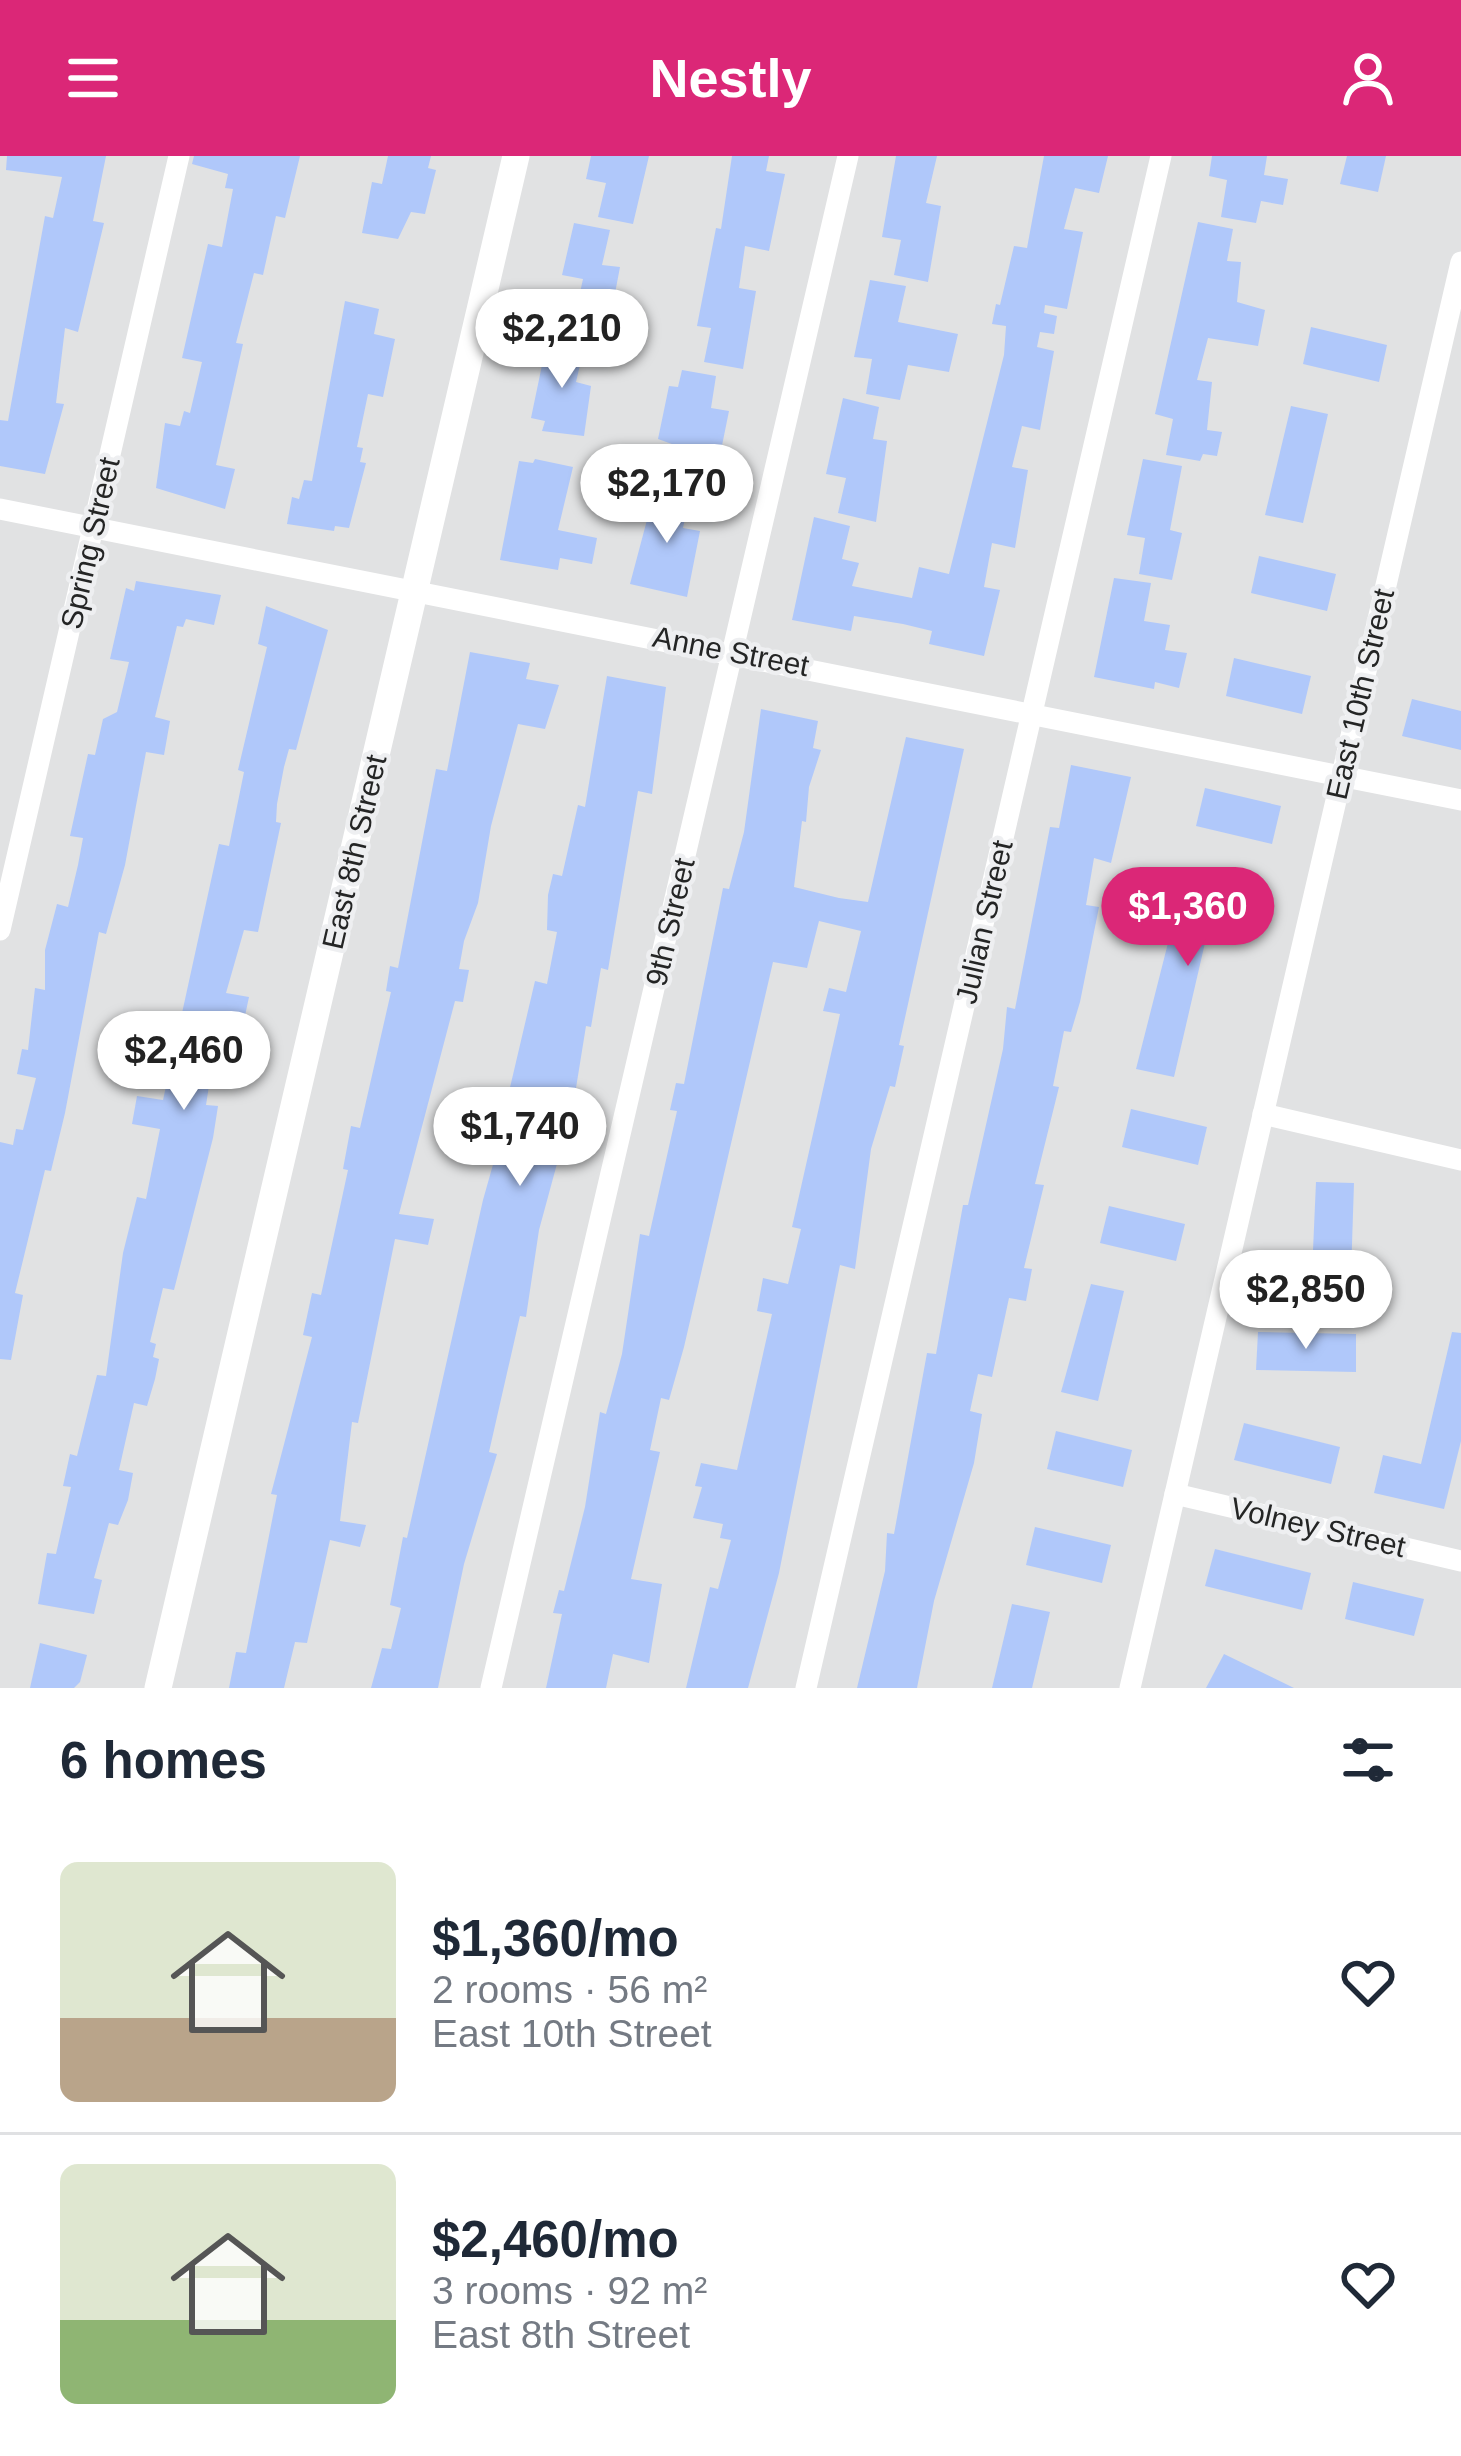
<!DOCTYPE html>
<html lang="en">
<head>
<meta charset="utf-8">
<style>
	body { margin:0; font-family:Helvetica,sans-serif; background:#f6f6f7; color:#1f2937; height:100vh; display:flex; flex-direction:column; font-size:45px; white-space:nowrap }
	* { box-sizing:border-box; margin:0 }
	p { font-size:39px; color:#747a83 }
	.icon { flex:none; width:66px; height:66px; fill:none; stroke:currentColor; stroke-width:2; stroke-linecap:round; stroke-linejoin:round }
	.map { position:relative; height:1532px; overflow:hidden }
	.drawer { display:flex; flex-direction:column; background:#fff; flex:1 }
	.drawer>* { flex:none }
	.price { position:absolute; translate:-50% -102px; padding:0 27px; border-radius:42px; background:#fff; color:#222; font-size:39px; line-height:78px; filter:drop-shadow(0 3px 6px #0008) }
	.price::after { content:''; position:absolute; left:50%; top:72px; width:36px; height:27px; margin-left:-18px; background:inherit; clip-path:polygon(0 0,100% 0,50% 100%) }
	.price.on { background:#db2777; color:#fff }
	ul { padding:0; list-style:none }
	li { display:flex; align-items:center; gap:36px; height:300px; padding:0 60px }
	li+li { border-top:3px solid #e0e1e3 }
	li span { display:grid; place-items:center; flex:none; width:336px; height:240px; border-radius:18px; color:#555 }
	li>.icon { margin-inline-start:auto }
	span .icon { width:144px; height:144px; fill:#fffc; stroke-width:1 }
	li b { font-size:51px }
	h2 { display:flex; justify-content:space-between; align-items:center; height:144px; padding:0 60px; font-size:51px }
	header { display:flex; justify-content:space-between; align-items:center; height:156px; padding:0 60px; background:#db2777; color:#fff; font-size:54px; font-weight:600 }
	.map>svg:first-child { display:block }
</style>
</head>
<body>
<header><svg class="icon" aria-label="menu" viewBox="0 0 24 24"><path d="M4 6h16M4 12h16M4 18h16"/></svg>Nestly<svg class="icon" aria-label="person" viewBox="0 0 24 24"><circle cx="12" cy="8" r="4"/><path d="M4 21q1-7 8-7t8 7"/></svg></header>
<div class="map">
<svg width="1461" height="1532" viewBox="0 0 1461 1532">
	<rect width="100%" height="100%" fill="#e1e2e3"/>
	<g fill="#b0c8fa">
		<path d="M 7,0 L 106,0 L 93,65 L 104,67 L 78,176 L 65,172 L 56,247 L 64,248 L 45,318 L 0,310 L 0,264 L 8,265 L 45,60 L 53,62 L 62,21 L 6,14 Z"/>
		<path d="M 194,0 L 300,0 L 285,62 L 276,60 L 263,119 L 254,117 L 236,187 L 243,188 L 216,309 L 235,313 L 225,353 L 156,332 L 165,267 L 180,270 L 184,255 L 190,257 L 202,206 L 182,202 L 208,88 L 222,91 L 233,33 L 225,32 L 228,18 L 192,8 Z"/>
		<path d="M 388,0 L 431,0 L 428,12 L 436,14 L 425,58 L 411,56 L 398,83 L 362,77 L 372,26 L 382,28 Z"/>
		<path d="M 591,0 L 649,0 L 633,68 L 598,61 L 606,27 L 586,23 Z"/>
		<path d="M 732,0 L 769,0 L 766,15 L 785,18 L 769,95 L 745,90 L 739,132 L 756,135 L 743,213 L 704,206 L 711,172 L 697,170 L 716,72 L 721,73 Z"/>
		<path d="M 896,0 L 937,0 L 926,47 L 941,50 L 928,126 L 894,119 L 901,84 L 882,81 Z"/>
		<path d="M 1044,0 L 1108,0 L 1099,37 L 1075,32 L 1064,73 L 1083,76 L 1067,153 L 1045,149 L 1044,157 L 1057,160 L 1054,178 L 1040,176 L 1037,191 L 1054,195 L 1040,274 L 1022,270 L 1012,311 L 1028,314 L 1015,392 L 992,387 L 984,431 L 1000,434 L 984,500 L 929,488 L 932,475 L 903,468 L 854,460 L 851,475 L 792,464 L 814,361 L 850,370 L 842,403 L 859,407 L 852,430 L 912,442 L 919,411 L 949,418 L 1004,199 L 1006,170 L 992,168 L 996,148 L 1000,149 L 1014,90 L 1027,92 Z"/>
		<path d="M 1212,0 L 1267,0 L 1264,19 L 1288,23 L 1283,49 L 1261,45 L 1256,67 L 1221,61 L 1227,24 L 1209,20 Z"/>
		<path d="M 1347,0 L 1386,0 L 1378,36 L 1340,28 Z"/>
		<path d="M 1198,66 L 1233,73 L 1227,105 L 1241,106 L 1237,146 L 1265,154 L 1258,190 L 1208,182 L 1197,224 L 1212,226 L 1207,274 L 1222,276 L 1217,300 L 1203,298 L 1200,305 L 1166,299 L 1173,263 L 1155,258 Z"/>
		<path d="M 574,67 L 610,74 L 602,109 L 620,111 L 605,190 L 570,182 L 583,123 L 562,119 Z"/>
		<path d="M 870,124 L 906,130 L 898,166 L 958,178 L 949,216 L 908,209 L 900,244 L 866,238 L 872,203 L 854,201 Z"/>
		<path d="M 345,145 L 379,153 L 374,178 L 395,183 L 383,241 L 368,238 L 357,291 L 363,292 L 360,306 L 366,307 L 349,372 L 335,370 L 334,375 L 287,368 L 292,341 L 299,343 L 304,324 L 312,325 Z"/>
		<path d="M 1311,171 L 1387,189 L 1379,226 L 1303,208 Z"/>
		<path d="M 547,185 L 584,192 L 576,226 L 591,230 L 584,280 L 542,275 L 545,265 L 531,262 Z"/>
		<path d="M 682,214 L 716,220 L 711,252 L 729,255 L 713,334 L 676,326 L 683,292 L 658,283 L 669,230 L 678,231 Z"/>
		<path d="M 843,242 L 879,251 L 873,283 L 887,285 L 876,366 L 838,357 L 846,322 L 826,318 Z"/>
		<path d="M 1291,250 L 1328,258 L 1303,367 L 1265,359 Z"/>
		<path d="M 535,303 L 573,311 L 558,374 L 597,382 L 592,408 L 560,402 L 558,414 L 500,404 L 519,305 L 533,307 Z"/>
		<path d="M 1143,303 L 1182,310 L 1170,374 L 1182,377 L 1172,424 L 1139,418 L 1145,382 L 1127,379 Z"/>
		<path d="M 656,330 L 690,338 L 683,372 L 700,375 L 687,441 L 630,428 Z"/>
		<path d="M 1259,400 L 1336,418 L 1327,455 L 1251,437 Z"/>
		<path d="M 1114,422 L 1151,427 L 1144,465 L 1170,469 L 1165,494 L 1187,497 L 1179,532 L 1155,526 L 1154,533 L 1094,521 Z"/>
		<path d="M 136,425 L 221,439 L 214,469 L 186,463 L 183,471 L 177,470 L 155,561 L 170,565 L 164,599 L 146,596 L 125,709 L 106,778 L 99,776 L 65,957 L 51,1015 L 45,1014 L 15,1137 L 23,1139 L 11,1204 L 0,1203 L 0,986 L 13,989 L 16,973 L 23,974 L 36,922 L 17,918 L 22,893 L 28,894 L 35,832 L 45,834 L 45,794 L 57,748 L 68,751 L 78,709 L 83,682 L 70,680 L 88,598 L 95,599 L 103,563 L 117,556 L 129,506 L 110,503 L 126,432 L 134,435 Z"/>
		<path d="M 266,450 L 328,474 L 296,594 L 289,593 L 284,611 L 277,648 L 276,666 L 281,667 L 258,776 L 244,774 L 226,837 L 249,841 L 243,869 L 237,868 L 232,893 L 215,891 L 206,949 L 218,950 L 213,982 L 174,1134 L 163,1132 L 150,1186 L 156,1188 L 153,1201 L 159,1203 L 155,1223 L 147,1250 L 134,1247 L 119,1314 L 133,1317 L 128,1344 L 118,1369 L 109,1367 L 94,1422 L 102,1424 L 94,1458 L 38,1448 L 47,1397 L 56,1398 L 71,1331 L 63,1330 L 70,1298 L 77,1300 L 97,1219 L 106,1220 L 123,1097 L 137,1041 L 146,1043 L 160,973 L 132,968 L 137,940 L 163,944 L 219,688 L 229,690 L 244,616 L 238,614 L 267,491 L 258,488 Z"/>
		<path d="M 470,496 L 530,507 L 526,523 L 559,529 L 545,573 L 518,568 L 491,670 L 478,747 L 464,785 L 459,813 L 469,814 L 463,846 L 455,845 L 399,1058 L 434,1063 L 428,1089 L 395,1083 L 358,1267 L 352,1266 L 340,1365 L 366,1369 L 360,1391 L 330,1384 L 307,1487 L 295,1486 L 284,1532 L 229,1532 L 236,1496 L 246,1497 L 277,1339 L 271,1338 L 312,1181 L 303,1179 L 312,1137 L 321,1139 L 348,1014 L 343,1013 L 351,970 L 360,972 L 391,836 L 386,835 L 390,810 L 398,812 L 436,613 L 447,615 Z"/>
		<path d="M 1234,502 L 1311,520 L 1302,558 L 1226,540 Z"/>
		<path d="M 607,520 L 666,531 L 652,638 L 638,635 L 608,814 L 601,812 L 591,871 L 586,870 L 566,994 L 561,993 L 539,1074 L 526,1161 L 520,1160 L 489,1296 L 497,1298 L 464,1408 L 438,1532 L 371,1532 L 382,1492 L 391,1493 L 401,1452 L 390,1449 L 403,1381 L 407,1382 L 483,1044 L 494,1005 L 505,1008 L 516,954 L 507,952 L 508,940 L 535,825 L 547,828 L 557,776 L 547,774 L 548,739 L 553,718 L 562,720 L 578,649 L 585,651 Z"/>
		<path d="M 1412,543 L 1461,555 L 1461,594 L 1402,580 Z"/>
		<path d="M 761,553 L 818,565 L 813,592 L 821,594 L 809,631 L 806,666 L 802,665 L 794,731 L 839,742 L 868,746 L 906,581 L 964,593 L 899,889 L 904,890 L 895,931 L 890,930 L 871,993 L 855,1113 L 840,1109 L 779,1417 L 748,1532 L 686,1532 L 710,1431 L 718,1433 L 731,1384 L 720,1382 L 723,1368 L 693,1362 L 702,1331 L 695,1330 L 701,1307 L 737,1314 L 772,1158 L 757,1155 L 763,1122 L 788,1128 L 801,1073 L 792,1071 L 840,858 L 823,855 L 829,832 L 846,836 L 861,775 L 819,765 L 807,812 L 773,806 L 684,1191 L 669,1244 L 661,1242 L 650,1294 L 660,1296 L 631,1423 L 662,1428 L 649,1507 L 613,1498 L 606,1532 L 546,1532 L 562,1458 L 553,1457 L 559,1434 L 564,1435 L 585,1351 L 600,1256 L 606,1258 L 622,1198 L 640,1078 L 649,1080 L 677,955 L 670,954 L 676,927 L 684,928 L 723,732 L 729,733 L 744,676 Z"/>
		<path d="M 1071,609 L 1131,621 L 1111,707 L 1094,702 L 1086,749 L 1099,751 L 1080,846 L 1071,876 L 1064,875 L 1053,930 L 1059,931 L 1035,1028 L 1044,1029 L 1024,1112 L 1032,1113 L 1026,1145 L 1009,1142 L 992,1221 L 978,1218 L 970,1255 L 982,1258 L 974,1307 L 934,1445 L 917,1532 L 857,1532 L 885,1415 L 887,1377 L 894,1378 L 927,1197 L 936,1198 L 963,1049 L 968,1049 L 1003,893 L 1007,851 L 1015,853 L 1050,671 L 1059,672 Z"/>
		<path d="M 1205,632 L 1281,650 L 1272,688 L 1196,670 Z"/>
		<path d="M 1183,728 L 1259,746 L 1250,784 L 1208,774 L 1174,921 L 1136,913 Z"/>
		<path d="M 1131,953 L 1207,971 L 1198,1009 L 1122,991 Z"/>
		<path d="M 1316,1026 L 1354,1027 L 1351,1119 L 1312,1117 Z"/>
		<path d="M 1109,1050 L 1185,1068 L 1176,1105 L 1100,1087 Z"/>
		<path d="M 1091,1128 L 1124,1135 L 1098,1245 L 1061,1236 Z"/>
		<path d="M 1258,1176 L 1356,1178 L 1356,1216 L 1256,1214 Z"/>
		<path d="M 1452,1176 L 1461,1177 L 1461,1285 L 1444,1353 L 1374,1337 L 1383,1299 L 1421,1308 Z"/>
		<path d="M 1244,1267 L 1340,1291 L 1331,1328 L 1234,1304 Z"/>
		<path d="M 1056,1275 L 1132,1294 L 1123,1331 L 1047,1313 Z"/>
		<path d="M 1035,1371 L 1111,1389 L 1102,1427 L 1026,1409 Z"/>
		<path d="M 1215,1393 L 1311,1417 L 1302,1454 L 1205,1430 Z"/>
		<path d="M 1353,1426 L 1424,1443 L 1414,1480 L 1345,1463 Z"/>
		<path d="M 1012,1448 L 1050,1456 L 1032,1532 L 992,1532 Z"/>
		<path d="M 40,1487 L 87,1499 L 80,1526 L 74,1532 L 30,1532 Z"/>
		<path d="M 1224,1498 L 1294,1532 L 1206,1532 Z"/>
	</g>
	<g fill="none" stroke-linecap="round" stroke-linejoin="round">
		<g stroke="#fff" stroke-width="21">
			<path d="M 0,353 L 1461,644"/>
			<path d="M 0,774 L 179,0"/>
			<path d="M 1263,958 L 1461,1004"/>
			<path d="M 1175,1338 L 1461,1405"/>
			<path d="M 491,1532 L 848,0"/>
			<path d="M 806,1532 L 1161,0"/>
			<path d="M 1130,1532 L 1461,106"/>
		</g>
		<path stroke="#fff" stroke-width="27" d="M 158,1532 L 516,0"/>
	</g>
	<g text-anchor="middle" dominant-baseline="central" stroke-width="9" stroke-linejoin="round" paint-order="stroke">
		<g font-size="30" fill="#242525" stroke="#eeeff1">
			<text transform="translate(90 387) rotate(-77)">Spring Street</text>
			<text transform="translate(731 495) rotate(11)">Anne Street</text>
			<text transform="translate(1360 538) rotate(-77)">East 10th Street</text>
			<text transform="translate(354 696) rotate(-77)">East 8th Street</text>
			<text transform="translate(670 766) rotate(-77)">9th Street</text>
			<text transform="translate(984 766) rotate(-77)">Julian Street</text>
			<text transform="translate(1318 1371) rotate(13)">Volney Street</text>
		</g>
	</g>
</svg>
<b class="price" style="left:562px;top:235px">$2,210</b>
<b class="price" style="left:667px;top:390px">$2,170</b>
<b class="price on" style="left:1188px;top:813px">$1,360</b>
<b class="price" style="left:184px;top:957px">$2,460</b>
<b class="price" style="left:520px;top:1033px">$1,740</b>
<b class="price" style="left:1306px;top:1196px">$2,850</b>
</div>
<section class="drawer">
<h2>6 homes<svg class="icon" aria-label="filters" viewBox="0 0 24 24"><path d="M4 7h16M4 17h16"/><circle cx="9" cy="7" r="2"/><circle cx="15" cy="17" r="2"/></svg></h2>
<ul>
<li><span style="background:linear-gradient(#dfe7d0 65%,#b9a48a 0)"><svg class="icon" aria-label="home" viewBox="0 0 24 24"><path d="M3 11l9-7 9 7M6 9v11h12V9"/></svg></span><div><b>$1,360/mo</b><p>2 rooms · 56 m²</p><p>East 10th Street</p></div><svg class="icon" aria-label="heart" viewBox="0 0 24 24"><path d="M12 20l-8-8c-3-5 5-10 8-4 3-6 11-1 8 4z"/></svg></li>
<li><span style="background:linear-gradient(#dfe7d0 65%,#8fb573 0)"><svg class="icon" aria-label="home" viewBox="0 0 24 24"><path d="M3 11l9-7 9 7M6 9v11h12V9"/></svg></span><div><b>$2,460/mo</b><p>3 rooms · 92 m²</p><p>East 8th Street</p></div><svg class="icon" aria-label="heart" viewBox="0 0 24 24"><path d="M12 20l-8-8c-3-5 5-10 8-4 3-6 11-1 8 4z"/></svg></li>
</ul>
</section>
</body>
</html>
